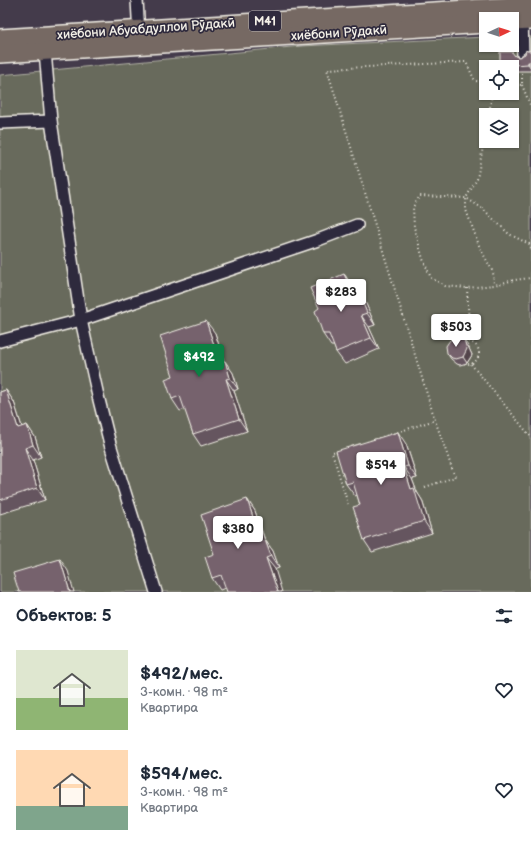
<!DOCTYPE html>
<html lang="ru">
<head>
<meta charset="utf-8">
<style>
	body { margin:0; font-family:"Balsamiq Sans",sans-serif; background:#f6f6f7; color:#1f2937; height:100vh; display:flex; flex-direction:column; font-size:15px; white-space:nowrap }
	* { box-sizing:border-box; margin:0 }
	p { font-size:13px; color:#747a83 }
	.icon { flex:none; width:22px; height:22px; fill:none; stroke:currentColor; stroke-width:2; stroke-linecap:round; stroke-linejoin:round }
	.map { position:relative; height:592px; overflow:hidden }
	.details { display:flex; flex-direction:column; background:#fff; flex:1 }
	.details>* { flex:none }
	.needle { width:26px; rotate:86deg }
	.buttons { position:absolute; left:479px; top:12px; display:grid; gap:8px }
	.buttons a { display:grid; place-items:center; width:40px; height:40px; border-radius:0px; background:#fff; box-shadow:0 1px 3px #0004; font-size:20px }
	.price { position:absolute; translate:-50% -34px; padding:0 9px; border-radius:4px; background:#fff; color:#222; font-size:13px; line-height:26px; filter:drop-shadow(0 1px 2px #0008) }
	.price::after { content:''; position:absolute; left:50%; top:24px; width:12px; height:9px; margin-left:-6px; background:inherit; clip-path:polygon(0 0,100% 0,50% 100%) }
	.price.current { background:#0b8043; color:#fff }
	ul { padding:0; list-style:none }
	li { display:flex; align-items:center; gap:12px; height:100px; padding:0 16px }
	li span { display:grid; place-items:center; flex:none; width:112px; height:80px; border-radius:0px; color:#555 }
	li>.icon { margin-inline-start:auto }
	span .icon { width:48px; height:48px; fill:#fffc; stroke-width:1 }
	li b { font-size:17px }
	h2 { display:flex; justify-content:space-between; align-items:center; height:48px; padding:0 16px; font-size:17px }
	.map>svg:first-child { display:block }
</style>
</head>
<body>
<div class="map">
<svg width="531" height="592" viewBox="0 0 531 592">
	<rect width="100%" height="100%" fill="#443b4b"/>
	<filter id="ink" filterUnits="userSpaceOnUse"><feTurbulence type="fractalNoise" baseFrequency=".025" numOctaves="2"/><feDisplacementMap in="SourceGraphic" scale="8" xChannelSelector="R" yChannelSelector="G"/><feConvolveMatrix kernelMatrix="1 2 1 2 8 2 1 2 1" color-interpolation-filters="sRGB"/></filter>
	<g filter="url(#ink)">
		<path fill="#686a5c" stroke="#aeaea2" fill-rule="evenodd" d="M 512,35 L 521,35 L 531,37 L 531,592 L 0,592 L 0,75 L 302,46 L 486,37 L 486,45 L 512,45 ZM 486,67 L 512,67 L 512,93 L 486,93 ZM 486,115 L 512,115 L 512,141 L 486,141 Z"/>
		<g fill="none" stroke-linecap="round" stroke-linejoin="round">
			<defs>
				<g id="minor">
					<path d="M 137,0 L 139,35"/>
					<path d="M 522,15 L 523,56"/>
					<path d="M 45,51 L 51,121 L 81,320 L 98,396 L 110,444 L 156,592"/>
					<path d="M 0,123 L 51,121"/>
					<path d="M 0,341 L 81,320 L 318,240 L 357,225"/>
				</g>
				<g id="highway">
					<path d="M 512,22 L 531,21"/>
					<path d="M 0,38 L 531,5"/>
					<path d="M 0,54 L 486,24"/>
				</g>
			</defs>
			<use href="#minor" stroke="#f4f1e8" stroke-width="14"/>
			<use href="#highway" stroke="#f4f1e8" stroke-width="20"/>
			<g stroke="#f4f1e8" stroke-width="2" stroke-dasharray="1 3" stroke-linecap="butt">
				<path d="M 512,84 L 522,85 L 522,71"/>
				<path d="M 522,85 L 531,107"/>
				<path d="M 489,115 L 492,93"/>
				<path d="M 486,131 L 477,179 L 466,198 L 466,210 L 480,248 L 493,272 L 494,285"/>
				<path d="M 531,248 L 529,244 L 509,234 L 482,208 L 466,198 L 420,196 L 413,207 L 414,227 L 423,259 L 431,278 L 445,286 L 467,288 L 494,285 L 514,280 L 531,278"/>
				<path d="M 467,288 L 470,342"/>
				<circle cx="468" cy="353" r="11"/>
				<path d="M 471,364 L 531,437"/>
				<path d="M 367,442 L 435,420 L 327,69 L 466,62 L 475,81 L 486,82"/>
				<path d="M 338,451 L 332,452 L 348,504"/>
				<path d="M 425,487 L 455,477 L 435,420"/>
			</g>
			<use href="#minor" stroke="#2f2a3d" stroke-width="11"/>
			<use href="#highway" stroke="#766964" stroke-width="17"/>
		</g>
		<g fill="#65545e" stroke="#f4f1e8">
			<path d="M 527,51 L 531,51 L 531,71 L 512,71 L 512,67 L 501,67 L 500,66 L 515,56 L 519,57 Z"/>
			<path d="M 344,274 L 352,285 L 355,293 L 358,292 L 366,304 L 375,325 L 369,327 L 379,349 L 345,364 L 336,352 L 334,346 L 331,346 L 323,334 L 319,308 Z"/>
			<path d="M 215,333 L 224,361 L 233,373 L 238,389 L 234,391 L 247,431 L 201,446 L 193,434 L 185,409 L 180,411 L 172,399 L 173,376 Z"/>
			<path d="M 468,346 L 472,355 L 467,363 L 460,365 L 457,364 L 451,359 L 447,353 Z"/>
			<path d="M 6,390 L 14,402 L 22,427 L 27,425 L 35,437 L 41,457 L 33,460 L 45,500 L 0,514 L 0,392 Z"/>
			<path d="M 406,444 L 417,478 L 412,479 L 417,492 L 422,500 L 432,533 L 372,552 L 364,540 L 360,505 L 357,495 L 355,496 L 346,484 Z"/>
			<path d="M 247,499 L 255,511 L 265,540 L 273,551 L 279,568 L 220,590 L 212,578 L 214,554 Z"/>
		</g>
		<g fill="#53454c" stroke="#f4f1e8">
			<path d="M 528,62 L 531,66 L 531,68 L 528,64 Z"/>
			<path d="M 344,274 L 352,285 L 361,306 L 353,294 Z"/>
			<path d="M 358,292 L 366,304 L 375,325 L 367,313 Z"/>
			<path d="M 361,315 L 369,327 L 379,349 L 371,338 Z"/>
			<path d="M 206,321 L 215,333 L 228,374 L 220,363 Z"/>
			<path d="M 464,340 L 468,346 L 472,355 L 467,363 L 463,357 Z"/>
			<path d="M 225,361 L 233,373 L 238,389 L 230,378 Z"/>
			<path d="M 226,379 L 234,391 L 247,431 L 239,419 Z"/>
			<path d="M 6,390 L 14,402 L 26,440 L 18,428 Z"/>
			<path d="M 27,425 L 35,437 L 41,457 L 33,445 Z"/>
			<path d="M 398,432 L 406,444 L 417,478 L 408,466 Z"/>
			<path d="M 25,448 L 33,460 L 45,500 L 37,488 Z"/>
			<path d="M 404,467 L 412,479 L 417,492 L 422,500 L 432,533 L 424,521 L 411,489 Z"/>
			<path d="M 247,499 L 255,511 L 269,553 L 261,541 Z"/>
			<path d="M 265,540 L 273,551 L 279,568 L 271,556 Z"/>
			<path d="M 266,558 L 275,569 L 282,592 L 278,592 Z"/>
			<path d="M 60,559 L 68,571 L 74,592 L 70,592 Z"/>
		</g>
		<g fill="#76626d" stroke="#f4f1e8">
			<path d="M 526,50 L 527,51 L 531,51 L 531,62 L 528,62 L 528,64 L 500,66 L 500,52 L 512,52 L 515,56 L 519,57 L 525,54 Z"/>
			<path d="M 344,274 L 353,294 L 358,292 L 367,313 L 361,315 L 371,338 L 336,352 L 329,334 L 323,334 L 315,311 L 319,308 L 310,288 Z"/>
			<path d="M 206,321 L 220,363 L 225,361 L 230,378 L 226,379 L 239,419 L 193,434 L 180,396 L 172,399 L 165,379 L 173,376 L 160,336 Z"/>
			<path d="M 457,337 L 464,340 L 467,349 L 463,357 L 456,359 L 452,358 L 447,353 L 446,346 L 450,340 Z"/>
			<path d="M 6,390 L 18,428 L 27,425 L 33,445 L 25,448 L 37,488 L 0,500 L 0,392 Z"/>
			<path d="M 398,432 L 408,466 L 404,467 L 411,489 L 414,488 L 424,521 L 364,540 L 353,507 L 360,505 L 353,482 L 346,484 L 336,451 Z"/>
			<path d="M 247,499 L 261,541 L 265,540 L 271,556 L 266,558 L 278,592 L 227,592 L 221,575 L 212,578 L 205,557 L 214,554 L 201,515 Z"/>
			<path d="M 60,559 L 70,592 L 19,592 L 13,573 Z"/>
		</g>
	</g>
	<g text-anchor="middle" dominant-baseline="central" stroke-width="3.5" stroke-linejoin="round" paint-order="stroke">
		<rect fill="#2f2a3d" stroke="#b9b5b5" stroke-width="1" x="249" y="11" width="32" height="20" rx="3"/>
		<g font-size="12" font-weight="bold" fill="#f4f1e8">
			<text x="265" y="21">M41</text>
		</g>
		<g font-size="13" fill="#f4f1e8" stroke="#2f2a3d">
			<text transform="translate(146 29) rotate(-4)">хиёбони Абуабдуллои Рӯдакӣ</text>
			<text transform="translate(339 33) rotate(-4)">хиёбони Рӯдакӣ</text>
		</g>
	</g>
</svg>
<div class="buttons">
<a><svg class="needle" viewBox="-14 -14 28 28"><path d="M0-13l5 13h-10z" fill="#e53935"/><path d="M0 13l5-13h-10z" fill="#747a83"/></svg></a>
<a><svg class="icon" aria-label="locate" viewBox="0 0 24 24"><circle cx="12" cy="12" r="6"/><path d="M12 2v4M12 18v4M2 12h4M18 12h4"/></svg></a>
<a><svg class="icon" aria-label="layers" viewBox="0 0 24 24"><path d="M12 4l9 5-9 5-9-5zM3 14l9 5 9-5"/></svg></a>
</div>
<b class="price" style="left:341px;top:313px">$283</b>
<b class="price" style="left:456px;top:348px">$503</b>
<b class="price current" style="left:199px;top:378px">$492</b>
<b class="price" style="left:381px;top:486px">$594</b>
<b class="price" style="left:238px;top:550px">$380</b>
</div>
<section class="details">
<h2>Объектов: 5<svg class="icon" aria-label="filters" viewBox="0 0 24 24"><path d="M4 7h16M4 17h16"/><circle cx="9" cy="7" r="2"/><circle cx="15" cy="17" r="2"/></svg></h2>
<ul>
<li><span style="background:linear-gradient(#dfe7d0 60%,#8fb573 0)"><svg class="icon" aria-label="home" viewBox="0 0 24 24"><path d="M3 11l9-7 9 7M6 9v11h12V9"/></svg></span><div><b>$492/мес.</b><p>3-комн. · 98 m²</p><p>Квартира</p></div><svg class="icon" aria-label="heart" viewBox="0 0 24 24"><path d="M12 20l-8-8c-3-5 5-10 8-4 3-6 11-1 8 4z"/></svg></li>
<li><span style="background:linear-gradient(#ffd9b3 70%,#7fa58c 0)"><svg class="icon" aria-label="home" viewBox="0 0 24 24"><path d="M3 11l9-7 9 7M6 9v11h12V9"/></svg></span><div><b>$594/мес.</b><p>3-комн. · 98 m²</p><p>Квартира</p></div><svg class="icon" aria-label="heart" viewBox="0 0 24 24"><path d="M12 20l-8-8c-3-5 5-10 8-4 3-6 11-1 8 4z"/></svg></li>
</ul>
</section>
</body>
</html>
